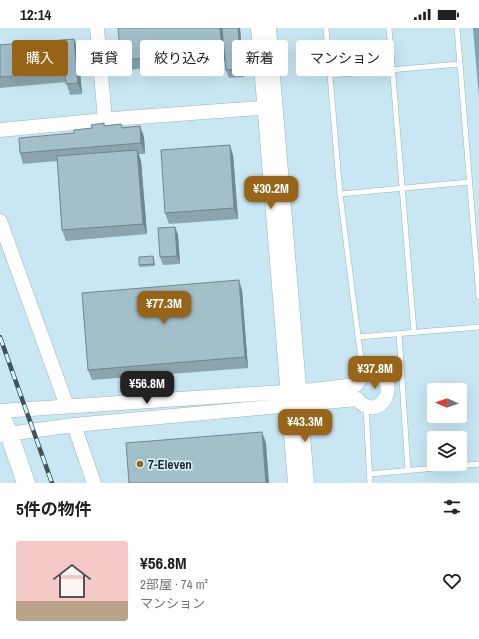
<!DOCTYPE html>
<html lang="ja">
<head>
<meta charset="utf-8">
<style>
	body { margin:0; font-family:"Archivo Narrow","Noto Sans JP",sans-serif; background:#f2f2f2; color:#202124; height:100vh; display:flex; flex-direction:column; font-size:15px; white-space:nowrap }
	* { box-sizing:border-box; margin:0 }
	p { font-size:13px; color:#757577 }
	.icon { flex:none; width:22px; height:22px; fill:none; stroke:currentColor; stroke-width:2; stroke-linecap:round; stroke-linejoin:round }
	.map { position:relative; height:455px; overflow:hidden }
	.drawer { display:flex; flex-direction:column; background:#fff; flex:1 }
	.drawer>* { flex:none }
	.hud { position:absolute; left:12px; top:12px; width:455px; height:36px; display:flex; gap:8px }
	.needle { width:26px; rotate:272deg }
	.tools { position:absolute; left:427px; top:355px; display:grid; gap:8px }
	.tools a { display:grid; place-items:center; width:40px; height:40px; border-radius:4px; background:#fff; box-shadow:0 4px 16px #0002; font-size:20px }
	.price { position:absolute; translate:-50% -34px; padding:0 9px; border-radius:8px; background:#976418; color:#fff; font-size:13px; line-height:26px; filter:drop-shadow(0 1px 2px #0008) }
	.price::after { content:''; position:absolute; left:50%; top:24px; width:12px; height:9px; margin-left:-6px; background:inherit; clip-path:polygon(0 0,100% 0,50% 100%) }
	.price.current { background:#222; color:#fff }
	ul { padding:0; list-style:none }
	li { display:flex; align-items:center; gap:12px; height:100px; padding:0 16px }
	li+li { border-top:1px solid #e0e0e0 }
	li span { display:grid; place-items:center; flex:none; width:112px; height:80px; border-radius:4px; color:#555 }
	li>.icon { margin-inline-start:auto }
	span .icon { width:48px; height:48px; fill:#fffc; stroke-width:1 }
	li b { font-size:17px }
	h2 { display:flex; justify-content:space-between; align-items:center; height:48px; padding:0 16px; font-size:17px }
	.chip { padding:0 14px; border-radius:4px; background:#fff; box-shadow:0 4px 16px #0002; font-size:14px; line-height:36px }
	.chip.current { background:#976418; color:#fff }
	.status { display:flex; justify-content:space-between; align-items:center; height:28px; padding:0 20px; background:#fff; direction:ltr }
	.status svg { height:11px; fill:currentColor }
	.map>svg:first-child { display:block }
</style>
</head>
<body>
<div class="status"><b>12:14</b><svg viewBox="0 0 49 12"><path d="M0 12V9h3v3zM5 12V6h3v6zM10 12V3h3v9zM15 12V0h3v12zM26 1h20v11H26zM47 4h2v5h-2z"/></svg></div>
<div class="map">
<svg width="479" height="455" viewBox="0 0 479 455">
	<rect width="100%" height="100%" fill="#c8e7f2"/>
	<path fill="#79a5b5" d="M 473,0 L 479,0 L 479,70 Z"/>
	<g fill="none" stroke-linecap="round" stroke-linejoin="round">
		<defs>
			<g id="lane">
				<path d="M 326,0 L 340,166 L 363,347"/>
				<path d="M 389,0 L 414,304"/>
				<path d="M 457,0 L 479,269"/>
				<path d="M 330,47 L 460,36"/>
				<path d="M 340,166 L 469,154"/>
				<path d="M 399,306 L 408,442"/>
				<path d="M 358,309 L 479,299"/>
				<path d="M 366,379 L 370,455"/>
				<path d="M 370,446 L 479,436"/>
			</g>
			<g id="secondary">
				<path d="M 97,0 L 105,92"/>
				<path d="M 258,0 L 295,455"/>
				<path d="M 269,0 L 307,455"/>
				<path d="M 0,102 L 125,90 L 273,79"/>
				<path d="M 0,193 L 67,378"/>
				<path d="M 0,383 L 314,362 L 356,357 C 360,350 364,345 372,346 C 404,348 381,399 357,371 L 74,397 L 0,407"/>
				<path d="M 74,397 L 94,455"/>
			</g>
			<path id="highway" d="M 0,386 L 9,406 L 26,455"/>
		</defs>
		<use href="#lane" stroke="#99b6c1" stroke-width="6"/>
		<use href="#secondary" stroke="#99b6c1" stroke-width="15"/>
		<use href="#highway" stroke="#99b6c1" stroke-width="19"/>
		<use href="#lane" stroke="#fff" stroke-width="5"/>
		<use href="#secondary" stroke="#fff" stroke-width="14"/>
		<use href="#highway" stroke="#fff" stroke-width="18"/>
		<defs>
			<path id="rail" d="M 0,309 L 52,455"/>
		</defs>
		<use href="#rail" stroke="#415257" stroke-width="4.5"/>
		<use href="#rail" stroke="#d5f4ff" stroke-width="3" stroke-dasharray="9" stroke-linecap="butt"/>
	</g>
	<g fill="#8ba4ae">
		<path d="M 240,0 L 244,49 L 229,50 L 226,42 L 225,34 L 125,42 L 121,32 Z"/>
		<path d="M 0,17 L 78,21 L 82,66 L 70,67 L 66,54 L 0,60 Z"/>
		<path d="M 104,95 L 105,98 L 121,96 L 122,99 L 140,98 L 144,109 L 145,126 L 139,126 L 141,133 L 147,206 L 66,213 L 62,202 L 57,133 L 23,136 L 20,125 L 74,105 L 92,100 Z"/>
		<path d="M 233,127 L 238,191 L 169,196 L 165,185 Z"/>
		<path d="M 175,199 L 178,207 L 180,236 L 163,237 L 160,229 Z"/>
		<path d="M 153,228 L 154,231 L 155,238 L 140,239 L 139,237 Z"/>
		<path d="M 242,262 L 248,340 L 92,352 L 88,342 Z"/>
	</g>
	<g fill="#71868d">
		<path d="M 220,0 L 223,0 L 226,34 L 222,24 Z"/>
		<path d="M 238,0 L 240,0 L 244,49 L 241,41 Z"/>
		<path d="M 74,11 L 78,21 L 82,66 L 78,55 Z"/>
		<path d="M 140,98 L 144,109 L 145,126 L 141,115 Z"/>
		<path d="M 230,117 L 233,127 L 238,191 L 234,180 Z"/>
		<path d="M 137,122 L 141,133 L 147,206 L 143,196 Z"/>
		<path d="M 175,199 L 178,207 L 180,236 L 177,228 Z"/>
		<path d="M 239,252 L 242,262 L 248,340 L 245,329 Z"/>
		<path d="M 262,404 L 266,415 L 269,455 L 266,455 Z"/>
	</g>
	<g fill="#a2bfca" stroke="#71868d">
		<path d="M 118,0 L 220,0 L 222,24 L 121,32 Z"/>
		<path d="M 222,0 L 238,0 L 241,41 L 226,42 Z"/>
		<path d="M 74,11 L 78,55 L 66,56 L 65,44 L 0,49 L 0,17 Z"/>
		<path d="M 104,95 L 104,98 L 121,96 L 122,100 L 140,98 L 141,115 L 20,125 L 19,110 L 74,105 L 74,102 L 92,100 L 91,97 Z"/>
		<path d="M 230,117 L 234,180 L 165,185 L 161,122 Z"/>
		<path d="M 137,122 L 143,196 L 62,202 L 57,128 Z"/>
		<path d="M 175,199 L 177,228 L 160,229 L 158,200 Z"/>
		<path d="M 153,228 L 154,236 L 139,237 L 139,229 Z"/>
		<path d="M 239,252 L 245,329 L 88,342 L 82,265 Z"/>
		<path d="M 262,404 L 266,455 L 129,455 L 126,415 Z"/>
	</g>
	<circle fill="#976418" stroke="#d5f4ff" stroke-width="1.5" cx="140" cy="436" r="4"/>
	<g text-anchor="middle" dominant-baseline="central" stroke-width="3" stroke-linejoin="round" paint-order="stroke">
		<g font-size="13" font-weight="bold" fill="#1b272b" stroke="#d5f4ff" text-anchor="start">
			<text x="148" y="436">7-Eleven</text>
		</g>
	</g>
</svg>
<div class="tools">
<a><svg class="needle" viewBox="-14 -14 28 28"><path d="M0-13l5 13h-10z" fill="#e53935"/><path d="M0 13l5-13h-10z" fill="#757577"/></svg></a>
<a><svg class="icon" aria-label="layers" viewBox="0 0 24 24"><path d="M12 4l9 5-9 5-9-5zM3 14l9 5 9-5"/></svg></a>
</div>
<b class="price" style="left:271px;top:182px">¥30.2M</b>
<b class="price" style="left:164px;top:297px">¥77.3M</b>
<b class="price" style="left:375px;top:362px">¥37.8M</b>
<b class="price current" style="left:147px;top:377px">¥56.8M</b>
<b class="price" style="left:305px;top:415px">¥43.3M</b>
<div class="hud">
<a class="chip current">購入</a>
<a class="chip">賃貸</a>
<a class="chip">絞り込み</a>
<a class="chip">新着</a>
<a class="chip">マンション</a>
</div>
</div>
<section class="drawer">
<h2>5件の物件<svg class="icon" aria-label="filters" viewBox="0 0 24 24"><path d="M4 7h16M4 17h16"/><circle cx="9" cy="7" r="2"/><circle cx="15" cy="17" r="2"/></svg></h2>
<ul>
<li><span style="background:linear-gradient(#f6c9c9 75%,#b9a48a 0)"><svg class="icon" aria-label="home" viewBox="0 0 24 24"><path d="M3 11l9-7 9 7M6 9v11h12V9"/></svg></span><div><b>¥56.8M</b><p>2部屋 · 74 m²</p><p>マンション</p></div><svg class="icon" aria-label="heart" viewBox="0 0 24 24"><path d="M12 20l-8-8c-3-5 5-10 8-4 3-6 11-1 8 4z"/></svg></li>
</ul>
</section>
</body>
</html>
